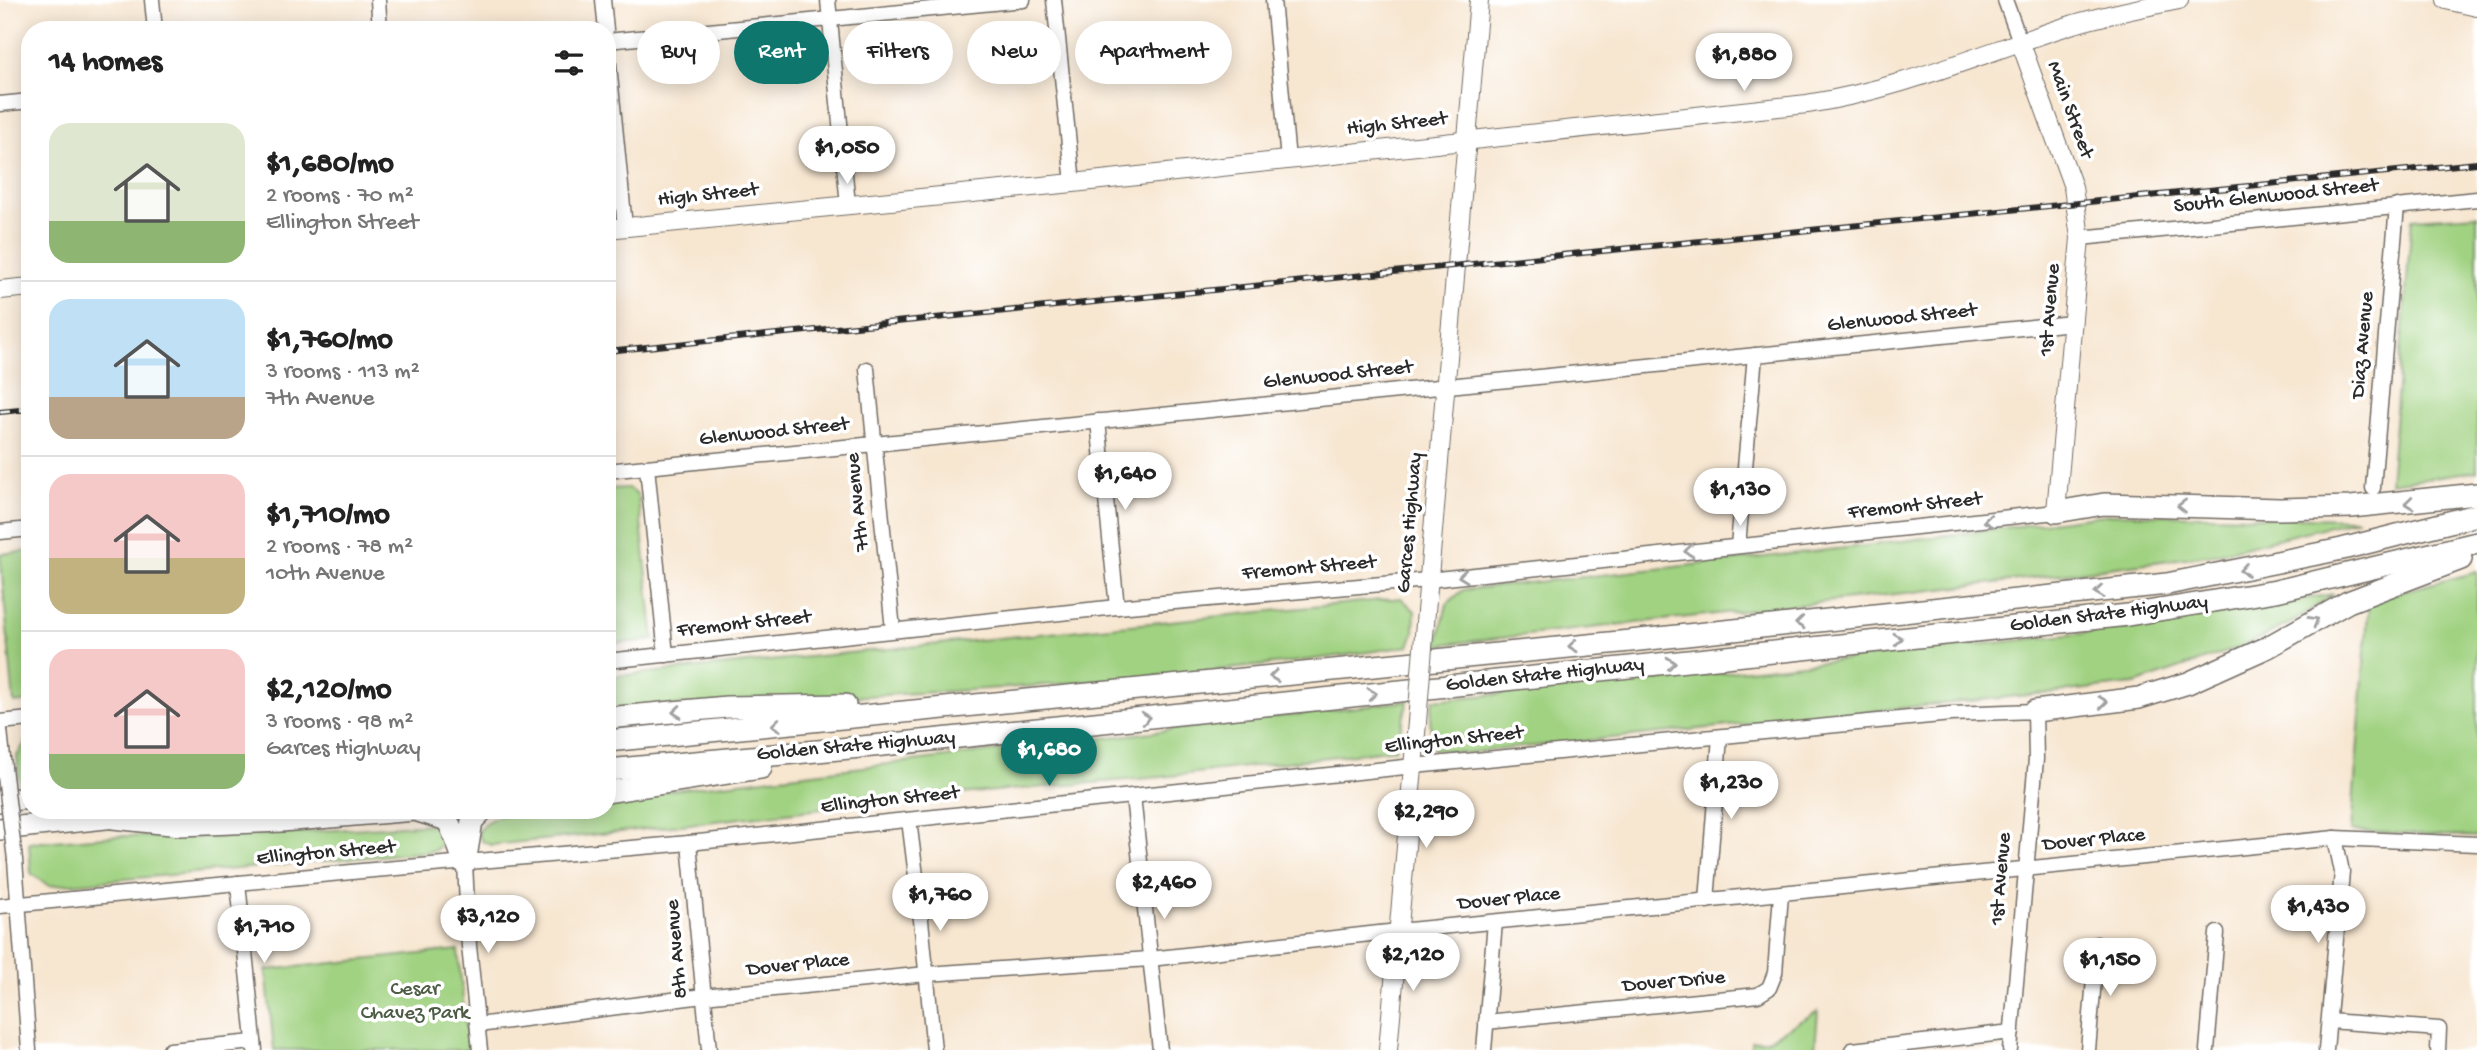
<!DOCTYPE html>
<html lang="en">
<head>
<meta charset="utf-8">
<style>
	body { margin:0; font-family:"Gochi Hand",sans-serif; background:#f2f2f2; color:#222; height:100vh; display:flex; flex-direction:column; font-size:26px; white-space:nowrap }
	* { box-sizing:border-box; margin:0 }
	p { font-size:23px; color:#767676 }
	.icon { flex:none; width:38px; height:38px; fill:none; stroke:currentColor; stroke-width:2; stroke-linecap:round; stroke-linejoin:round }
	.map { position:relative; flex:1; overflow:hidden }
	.drawer { position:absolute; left:21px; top:21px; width:595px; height:798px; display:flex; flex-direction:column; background:#fff; border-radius:28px; box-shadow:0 4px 18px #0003 }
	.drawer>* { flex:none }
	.top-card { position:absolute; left:637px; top:21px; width:665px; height:63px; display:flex; gap:14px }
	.price { position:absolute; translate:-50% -60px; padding:0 16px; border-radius:24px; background:#fff; color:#222; font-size:23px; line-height:46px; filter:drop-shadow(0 2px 4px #0008) }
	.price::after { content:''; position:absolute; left:50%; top:42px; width:21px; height:16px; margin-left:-10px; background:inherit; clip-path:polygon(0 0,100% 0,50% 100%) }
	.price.selected { background:#0f766e; color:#fff }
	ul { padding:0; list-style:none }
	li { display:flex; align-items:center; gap:21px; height:175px; padding:0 28px }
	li+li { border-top:2px solid #e0e0e0 }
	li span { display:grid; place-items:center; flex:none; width:196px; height:140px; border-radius:21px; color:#555 }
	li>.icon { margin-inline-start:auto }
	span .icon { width:84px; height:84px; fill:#fffc; stroke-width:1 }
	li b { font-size:30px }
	h2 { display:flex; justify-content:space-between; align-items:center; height:84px; padding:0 28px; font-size:30px }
	.chip { padding:0 24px; border-radius:32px; background:#fff; box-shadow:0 4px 18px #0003; font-size:24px; line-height:63px }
	.chip.selected { background:#0f766e; color:#fff }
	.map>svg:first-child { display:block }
</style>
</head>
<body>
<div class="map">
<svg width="2477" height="1050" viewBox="0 0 2477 1050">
	<rect width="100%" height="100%" fill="#fff"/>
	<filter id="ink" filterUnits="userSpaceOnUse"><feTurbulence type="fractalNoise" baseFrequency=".0143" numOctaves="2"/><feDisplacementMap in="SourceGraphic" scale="14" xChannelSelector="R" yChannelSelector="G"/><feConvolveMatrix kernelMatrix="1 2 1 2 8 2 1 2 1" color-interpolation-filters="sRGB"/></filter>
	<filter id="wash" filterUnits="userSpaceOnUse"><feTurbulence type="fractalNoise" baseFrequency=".00686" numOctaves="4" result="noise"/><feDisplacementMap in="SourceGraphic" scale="28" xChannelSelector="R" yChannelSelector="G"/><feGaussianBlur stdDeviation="1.57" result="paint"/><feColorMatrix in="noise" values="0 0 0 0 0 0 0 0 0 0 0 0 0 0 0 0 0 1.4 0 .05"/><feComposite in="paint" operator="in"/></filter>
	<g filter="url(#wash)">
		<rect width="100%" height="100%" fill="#f7e6d0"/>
		<g fill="#a0d281" stroke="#667e56" stroke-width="2">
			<path d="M 2477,215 L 2477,471 L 2390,483 L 2412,219 Z"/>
			<path d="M 628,488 L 638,495 L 654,640 L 607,644 L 607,489 Z"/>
			<path d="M 2111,514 L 2358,519 L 2215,554 L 1995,583 L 1437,645 L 1447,604 L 1463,590 L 1864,546 Z"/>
			<path d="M 30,551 L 30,701 L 14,703 L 0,554 Z"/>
			<path d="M 2477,572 L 2477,837 L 2351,831 L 2369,600 Z"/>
			<path d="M 2334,594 L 2293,622 L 2241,647 L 2135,684 L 1466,753 L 1433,749 L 1430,723 L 1433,700 L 1647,681 L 2122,629 Z"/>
			<path d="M 1401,598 L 1415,611 L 1414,632 L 1409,646 C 1144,687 875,695 607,709 L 607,677 Z"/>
			<path d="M 1408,701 L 1395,749 L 1162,777 L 925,797 L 620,832 L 491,845 L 482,841 L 478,834 C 490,800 577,810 607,810 L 607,798 Z"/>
			<path d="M 26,741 L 30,741 L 30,787 L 20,788 L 17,756 Z"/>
			<path d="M 433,824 L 441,827 L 445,835 L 442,844 L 434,851 L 49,886 L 31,873 L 29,843 L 118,836 L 220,837 Z"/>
			<path d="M 458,950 L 468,1050 L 274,1050 L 266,970 Z"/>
			<path d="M 1818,1011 L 1815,1048 L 1752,1050 L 1751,1041 L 1767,1040 Z"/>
		</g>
	</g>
	<g filter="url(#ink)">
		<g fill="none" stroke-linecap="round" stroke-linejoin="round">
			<defs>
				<g id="minor">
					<path d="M 152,0 L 155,30"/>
					<path d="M 378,0 L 380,30"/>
					<path d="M 603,0 L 606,30"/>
					<path d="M 828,0 L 848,205"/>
					<path d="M 1054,0 L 1073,183"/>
					<path d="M 1273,0 L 1288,160"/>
					<path d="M 2005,0 L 2021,44"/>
					<path d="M 607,41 L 1023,0"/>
					<path d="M 607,45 L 625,227"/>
					<path d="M 0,104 L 30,101"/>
					<path d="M 2080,238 L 2477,199"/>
					<path d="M 867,369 L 893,630"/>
					<path d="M 1098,421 L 1117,607"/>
					<path d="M 647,467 L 666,655"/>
					<path d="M 607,471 L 2072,323"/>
					<path d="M 2373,488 L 2397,206"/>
					<path d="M 0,532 L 30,529"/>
					<path d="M 1738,546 L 1755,355"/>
					<path d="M 607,661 L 1117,607 L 1428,580 L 2056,512"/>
					<path d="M 0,722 L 30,719"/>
					<path d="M 0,730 L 4,767"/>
					<path d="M 1133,796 L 1160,1050"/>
					<path d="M 909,820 L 919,900 L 934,1050"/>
					<path d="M 689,843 L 709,1050"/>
					<path d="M 15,860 L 29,1050"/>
					<path d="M 465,863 L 469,946 L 480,1050"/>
					<path d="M 238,883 L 255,1050"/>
					<path d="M 1707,901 L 1720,737"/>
					<path d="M 0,906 L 362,871 L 689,843 L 1414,766 L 1951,714 L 2035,711 L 2036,759 L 2010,1050"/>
					<path d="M 2329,1021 L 2439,1029 L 2438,1050"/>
					<path d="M 1486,1022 L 1758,995 L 1769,988 L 1775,973 L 1781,894"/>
					<path d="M 478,1025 L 703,996 L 927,974 L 1150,959 L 1379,933 L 2335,838 L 2477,844"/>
					<path d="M 170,1050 L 254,1042"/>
					<path d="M 1484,1050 L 1495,922"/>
					<path d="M 1852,1050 L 2012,1032"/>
					<path d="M 2088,1050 L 2097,944"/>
					<path d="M 2207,1050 L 2217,933"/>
					<path d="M 2326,1050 L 2342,872 L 2335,838"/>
				</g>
				<g id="major">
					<path d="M 2446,0 L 2477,7"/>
					<path d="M 2021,44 L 2073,187 L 2080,238 L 2056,512"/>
					<path d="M 607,229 L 1073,183 L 1807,104 C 1900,90 1985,52 2074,24 C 2109,14 2144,7 2179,0"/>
					<path d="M 0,290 L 30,287"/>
					<path d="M 1425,623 L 1479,0"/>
					<path d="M 1388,1050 L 1417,722"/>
				</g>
				<g id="highway">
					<path d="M 2056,512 L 2104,504 L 2280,509 L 2351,507 L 2477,494"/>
					<path d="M 2035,711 L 2139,698 L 2188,683 L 2268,647 L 2348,602 L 2461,559"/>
					<path d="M 607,718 L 727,707 L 845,705"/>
					<path d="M 607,741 L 1630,641 L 2167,584 L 2342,549 L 2477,515"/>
					<path d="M 607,770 L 883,745 L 2128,615 L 2276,591 L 2477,543"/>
					<path d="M 607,792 L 761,768"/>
					<path d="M 0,801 L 30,798"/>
					<path d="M 113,818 L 181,825 L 281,821 L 415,810 L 447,820 C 455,833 459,849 465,863"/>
					<path d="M 0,829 L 125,816"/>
					<path d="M 465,863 L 472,821 L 483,810"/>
				</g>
			</defs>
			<use href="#minor" stroke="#726c65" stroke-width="17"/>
			<use href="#major" stroke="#726c65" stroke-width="20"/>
			<use href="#highway" stroke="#726c65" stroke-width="24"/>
			<use href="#minor" stroke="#fff" stroke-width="14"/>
			<use href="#major" stroke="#fff" stroke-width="18"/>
			<use href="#highway" stroke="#fff" stroke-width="21"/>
			<defs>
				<g id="rail">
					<path d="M 607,351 L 2477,163"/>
					<path d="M 0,412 L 30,409"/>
				</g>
			</defs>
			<use href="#rail" stroke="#2b2b2b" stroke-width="6"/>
			<use href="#rail" stroke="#fff" stroke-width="3.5" stroke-dasharray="10" stroke-linecap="butt"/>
			<defs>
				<path id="minor-bridge" d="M 4,767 L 15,860"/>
				<path id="major-bridge" d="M 1417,722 L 1425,623"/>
			</defs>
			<use href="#minor-bridge" stroke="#726c65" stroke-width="17" stroke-linecap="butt"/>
			<use href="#major-bridge" stroke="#726c65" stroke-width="20" stroke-linecap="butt"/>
			<use href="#minor-bridge" stroke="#fff" stroke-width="14"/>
			<use href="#major-bridge" stroke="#fff" stroke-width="18"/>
		</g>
		<defs><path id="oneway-chevron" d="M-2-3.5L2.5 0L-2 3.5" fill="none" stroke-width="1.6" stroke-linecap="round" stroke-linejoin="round" transform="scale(1.75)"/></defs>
		<g stroke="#a0a0a0">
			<use href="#oneway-chevron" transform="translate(2409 503) rotate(174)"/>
			<use href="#oneway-chevron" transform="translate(2182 506) rotate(-179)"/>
			<use href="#oneway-chevron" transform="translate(1988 521) rotate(173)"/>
			<use href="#oneway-chevron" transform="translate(1689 551) rotate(174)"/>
			<use href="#oneway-chevron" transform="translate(2244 570) rotate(170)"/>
			<use href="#oneway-chevron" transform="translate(1463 576) rotate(174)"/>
			<use href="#oneway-chevron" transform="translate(2099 592) rotate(173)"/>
			<use href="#oneway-chevron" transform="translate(2314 621) rotate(-30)"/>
			<use href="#oneway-chevron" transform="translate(1800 623) rotate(174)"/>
			<use href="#oneway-chevron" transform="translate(1898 639) rotate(-6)"/>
			<use href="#oneway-chevron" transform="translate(1573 646) rotate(174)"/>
			<use href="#oneway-chevron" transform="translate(1671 663) rotate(-6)"/>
			<use href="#oneway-chevron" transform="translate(1274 676) rotate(174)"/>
			<use href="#oneway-chevron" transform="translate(1372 694) rotate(-6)"/>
			<use href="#oneway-chevron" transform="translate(2103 702) rotate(-7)"/>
			<use href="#oneway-chevron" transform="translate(677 712) rotate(175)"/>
			<use href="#oneway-chevron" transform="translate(1146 718) rotate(-6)"/>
			<use href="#oneway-chevron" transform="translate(776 725) rotate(174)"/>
		</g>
	</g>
	<g text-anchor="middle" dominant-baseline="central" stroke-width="7" stroke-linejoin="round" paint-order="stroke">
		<g font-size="21" fill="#2b2b2b" stroke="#fff">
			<text transform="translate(2069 110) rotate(70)">Main Street</text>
			<text transform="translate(1397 125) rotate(-6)">High Street</text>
			<text transform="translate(708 196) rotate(-6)">High Street</text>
			<text transform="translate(2276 197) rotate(-6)">South Glenwood Street</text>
			<text transform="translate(2051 310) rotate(-85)">1st Avenue</text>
			<text transform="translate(1902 319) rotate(-6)">Glenwood Street</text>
			<text transform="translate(2364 345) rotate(-85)">Diaz Avenue</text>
			<text transform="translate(1338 376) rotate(-6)">Glenwood Street</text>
			<text transform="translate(774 433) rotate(-6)">Glenwood Street</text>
			<text transform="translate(859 502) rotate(-96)">7th Avenue</text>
			<text transform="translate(1915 507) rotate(-6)">Fremont Street</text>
			<text transform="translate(1411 523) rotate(-85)">Garces Highway</text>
			<text transform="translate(1309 569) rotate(-5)">Fremont Street</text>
			<text transform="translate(2109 615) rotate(-7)">Golden State Highway</text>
			<text transform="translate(744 625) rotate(-6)">Fremont Street</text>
			<text transform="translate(1545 676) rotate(-6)">Golden State Highway</text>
			<text transform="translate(1454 741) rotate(-6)">Ellington Street</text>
			<text transform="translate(856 747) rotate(-5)">Golden State Highway</text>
			<text transform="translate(890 801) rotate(-6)">Ellington Street</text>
			<text transform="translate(2094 841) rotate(-6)">Dover Place</text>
			<text transform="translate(326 854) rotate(-5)">Ellington Street</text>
			<text transform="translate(2002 879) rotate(-85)">1st Avenue</text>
			<text transform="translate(1509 900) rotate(-6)">Dover Place</text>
			<text transform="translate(678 949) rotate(-95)">8th Avenue</text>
			<text transform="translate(798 966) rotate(-6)">Dover Place</text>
			<text transform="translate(1674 983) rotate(-5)">Dover Drive</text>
		</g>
		<g font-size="21" fill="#4e5d45" stroke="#fff">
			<text x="415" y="990">Cesar<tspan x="415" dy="24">Chavez Park</tspan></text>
		</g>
	</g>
</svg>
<b class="price" style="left:1744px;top:93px">$1,880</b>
<b class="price" style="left:847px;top:186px">$1,050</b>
<b class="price" style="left:1125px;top:512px">$1,640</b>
<b class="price" style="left:1740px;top:528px">$1,130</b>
<b class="price selected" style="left:1049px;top:788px">$1,680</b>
<b class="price" style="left:1731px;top:821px">$1,230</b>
<b class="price" style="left:1426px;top:850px">$2,290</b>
<b class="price" style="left:1164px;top:921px">$2,460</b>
<b class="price" style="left:940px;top:933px">$1,760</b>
<b class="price" style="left:2318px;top:945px">$1,430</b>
<b class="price" style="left:488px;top:955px">$3,120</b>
<b class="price" style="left:264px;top:965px">$1,710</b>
<b class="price" style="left:1413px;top:993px">$2,120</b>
<b class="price" style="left:2110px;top:998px">$1,150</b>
<div class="top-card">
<a class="chip">Buy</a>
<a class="chip selected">Rent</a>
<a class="chip">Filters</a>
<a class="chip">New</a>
<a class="chip">Apartment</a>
</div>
<section class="drawer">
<h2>14 homes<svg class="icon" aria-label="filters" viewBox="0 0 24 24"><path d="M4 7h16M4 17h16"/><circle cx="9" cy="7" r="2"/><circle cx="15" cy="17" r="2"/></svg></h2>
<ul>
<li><span style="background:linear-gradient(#dfe7d0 70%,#8fb573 0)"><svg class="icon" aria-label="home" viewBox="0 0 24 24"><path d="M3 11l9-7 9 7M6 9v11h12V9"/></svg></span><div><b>$1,680/mo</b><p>2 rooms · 70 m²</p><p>Ellington Street</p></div></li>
<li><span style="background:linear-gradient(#bfe0f5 70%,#b9a48a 0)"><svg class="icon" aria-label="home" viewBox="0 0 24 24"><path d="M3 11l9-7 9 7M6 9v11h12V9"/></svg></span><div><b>$1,760/mo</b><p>3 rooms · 113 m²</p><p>7th Avenue</p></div></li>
<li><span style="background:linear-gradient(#f6c9c9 60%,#c2b280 0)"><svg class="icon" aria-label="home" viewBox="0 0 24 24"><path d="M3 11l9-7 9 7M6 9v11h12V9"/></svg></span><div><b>$1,710/mo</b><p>2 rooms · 78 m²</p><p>10th Avenue</p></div></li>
<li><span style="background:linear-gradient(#f6c9c9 75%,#8fb573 0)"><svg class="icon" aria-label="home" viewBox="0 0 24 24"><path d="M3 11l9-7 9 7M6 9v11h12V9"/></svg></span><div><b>$2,120/mo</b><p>3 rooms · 98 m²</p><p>Garces Highway</p></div></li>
</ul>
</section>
</div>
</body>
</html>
